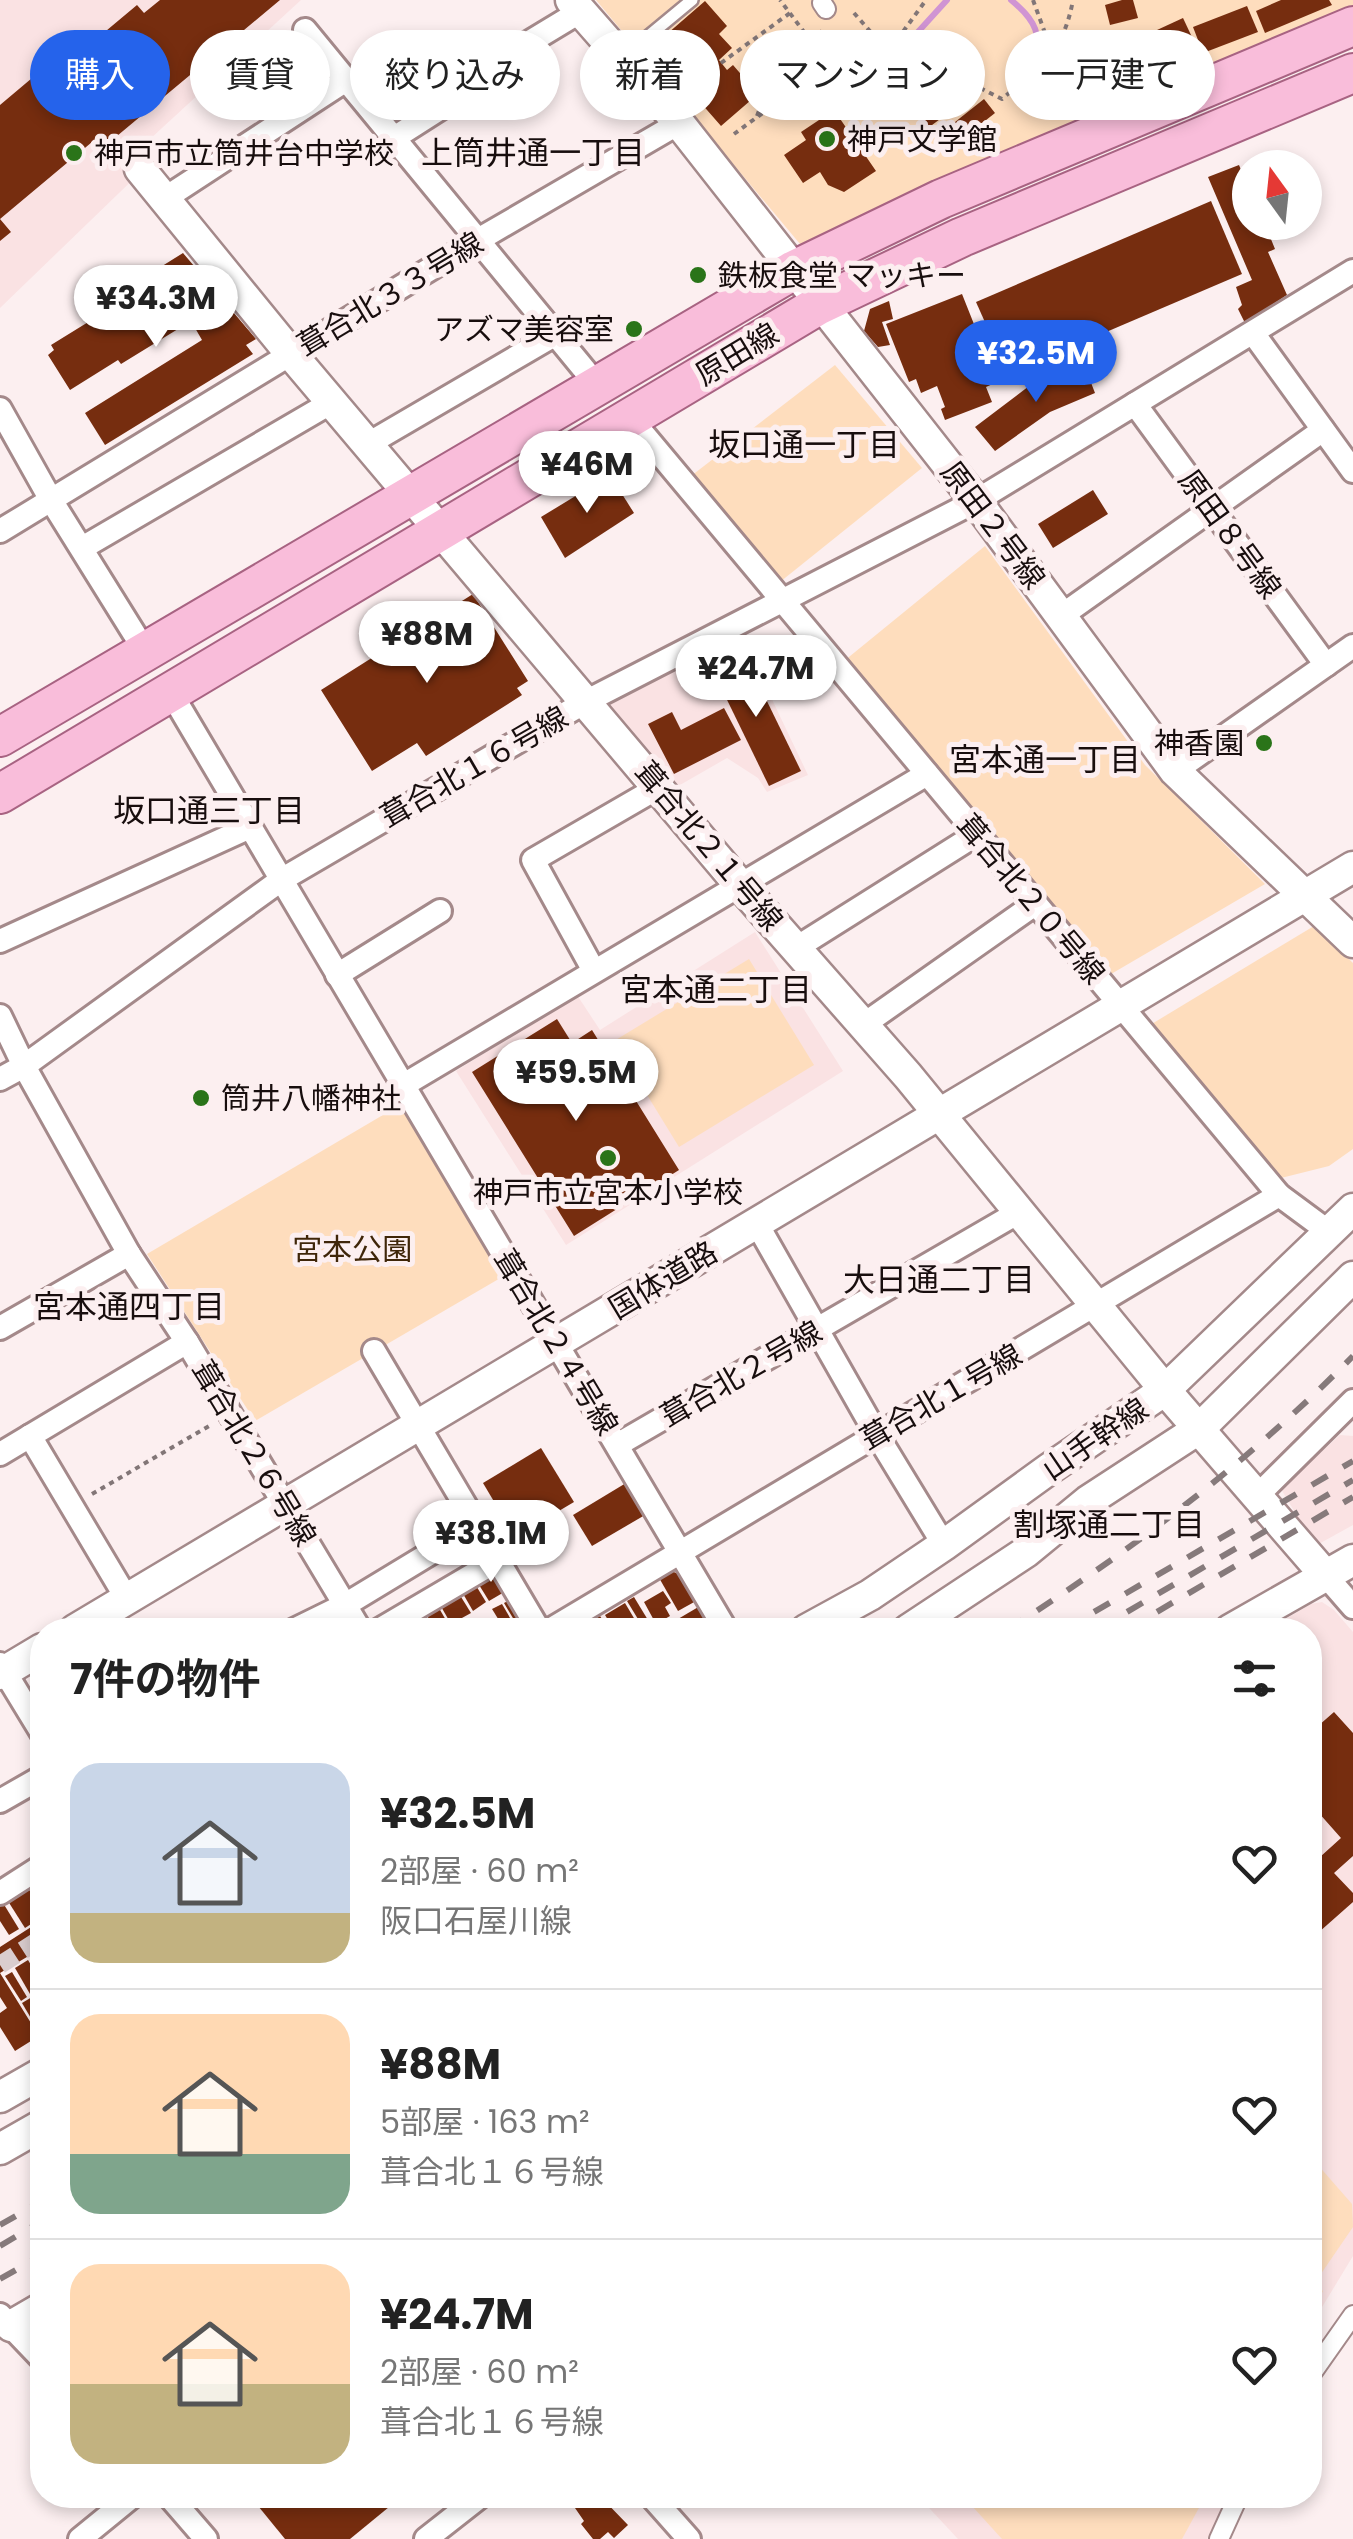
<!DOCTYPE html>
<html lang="ja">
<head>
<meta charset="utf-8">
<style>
	body { margin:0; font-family:Poppins,"Noto Sans JP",sans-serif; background:#f2f2f2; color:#222; height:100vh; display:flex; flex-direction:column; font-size:38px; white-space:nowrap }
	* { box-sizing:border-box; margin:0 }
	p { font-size:32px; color:#767676 }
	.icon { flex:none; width:55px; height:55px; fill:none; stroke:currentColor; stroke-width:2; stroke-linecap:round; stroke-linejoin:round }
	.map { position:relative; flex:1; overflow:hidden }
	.side { position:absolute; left:30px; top:1618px; width:1292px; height:890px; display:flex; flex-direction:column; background:#fff; border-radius:40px; box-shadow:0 5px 15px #0003 }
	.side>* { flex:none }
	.banner { position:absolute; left:30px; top:30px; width:1295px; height:90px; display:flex; gap:20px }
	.needle { width:65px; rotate:345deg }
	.fabs { position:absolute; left:1232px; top:150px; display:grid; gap:20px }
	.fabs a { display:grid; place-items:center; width:90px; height:90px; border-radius:50%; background:#fff; box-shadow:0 5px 15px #0003; font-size:50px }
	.price { position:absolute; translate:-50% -85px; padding:0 22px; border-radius:35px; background:#fff; color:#222; font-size:32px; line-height:65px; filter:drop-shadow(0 2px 5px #0008) }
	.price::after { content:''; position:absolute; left:50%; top:60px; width:30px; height:22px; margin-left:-15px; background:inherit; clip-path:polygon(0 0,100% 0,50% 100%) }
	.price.on { background:#2563eb; color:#fff }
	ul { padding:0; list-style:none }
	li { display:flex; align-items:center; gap:30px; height:250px; padding:0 40px }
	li+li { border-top:2px solid #e0e0e0 }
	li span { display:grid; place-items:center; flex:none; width:280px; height:200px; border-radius:30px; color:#555 }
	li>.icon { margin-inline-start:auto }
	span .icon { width:120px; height:120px; fill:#fffc; stroke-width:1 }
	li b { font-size:42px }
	h2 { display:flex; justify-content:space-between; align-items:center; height:120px; padding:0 40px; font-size:42px }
	.tag { padding:0 35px; border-radius:45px; background:#fff; box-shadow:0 5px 15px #0003; font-size:35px; line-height:90px }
	.tag.on { background:#2563eb; color:#fff }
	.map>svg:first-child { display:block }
</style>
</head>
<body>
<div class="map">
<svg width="1353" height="2539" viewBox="0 0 1353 2539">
	<rect width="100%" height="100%" fill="#fceff0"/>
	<g fill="#fae2e3">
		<path d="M 0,0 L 301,0 L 149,140 L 148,165 L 0,308 Z"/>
		<path d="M 738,628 L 808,775 L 767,792 L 758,778 L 727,758 L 673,789 L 598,702 Z"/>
		<path d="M 755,932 L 843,1071 L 566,1245 L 456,1071 L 577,995 L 600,1030 Z"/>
		<path d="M 1340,1435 L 1353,1436 L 1353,1525 L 1315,1546 L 1281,1489 Z"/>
		<path d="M 1322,1602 L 1334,1610 L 1353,1632 L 1353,2256 L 1310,2327 L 1310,1630 L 1267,1630 L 1311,1604 Z"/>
		<path d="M 917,2495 L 1231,2495 L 1207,2539 L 958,2539 Z"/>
	</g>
	<g fill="#feddbd">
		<path d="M 596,0 L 1353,0 L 1353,6 L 932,184 L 825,236 L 800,244 Z"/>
		<path d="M 835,365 L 922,468 L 775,586 L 691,476 Z"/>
		<path d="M 985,546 L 1145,765 L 1265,884 L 1106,977 L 844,661 Z"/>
		<path d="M 1314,926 L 1353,963 L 1353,1149 L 1329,1166 L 1277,1179 L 1150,1025 Z"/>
		<path d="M 749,959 L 814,1065 L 679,1147 L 614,1041 Z"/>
		<path d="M 405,1102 L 509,1273 L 255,1421 L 147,1254 Z"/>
		<path d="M 1310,2156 L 1352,2204 L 1353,2227 L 1314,2284 L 1323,2291 L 1310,2313 Z"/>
		<path d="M 962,2495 L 1206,2495 L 1182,2539 L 1002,2539 Z"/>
	</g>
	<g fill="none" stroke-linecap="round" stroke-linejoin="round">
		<g stroke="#d094d3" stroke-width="6">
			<path d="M 1011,0 C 1023,10 1038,24 1037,41"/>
			<path d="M 908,35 L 917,33 L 947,0"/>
			<path d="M 849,41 L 891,38"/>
			<path d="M 799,78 L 809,71 L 824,67 L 835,51 L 856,42"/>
		</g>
	</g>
	<g fill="#762d0f">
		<path d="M 160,0 L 280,0 L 105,146 L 98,137 L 0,219 L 11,232 L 0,241 L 0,105 L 38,73 L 45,82 L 137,5 L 144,13 Z"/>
		<path d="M 1122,0 L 1133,0 L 1138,18 L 1110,25 L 1105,5 Z"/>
		<path d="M 1281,0 L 1329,0 L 1332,5 L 1265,33 L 1256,11 Z"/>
		<path d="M 705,1 L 727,26 L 719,34 L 732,48 L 719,60 L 727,70 L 733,65 L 758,94 L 721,126 L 652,47 Z"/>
		<path d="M 1247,6 L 1258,32 L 1203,53 L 1193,27 Z"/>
		<path d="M 1183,18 L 1198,50 L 1159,68 L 1144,36 Z"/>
		<path d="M 931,35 L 940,45 L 927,57 L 918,47 Z"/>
		<path d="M 1115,40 L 1142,70 L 1130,82 L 1103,51 Z"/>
		<path d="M 942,49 L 950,59 L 938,69 L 930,59 Z"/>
		<path d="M 952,78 L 967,99 L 928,128 L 912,107 Z"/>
		<path d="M 984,99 L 995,113 L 961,140 L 950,126 Z"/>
		<path d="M 834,110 L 876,171 L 844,192 L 828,185 L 820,172 L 803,183 L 784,155 L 806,140 L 801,132 Z"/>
		<path d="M 1239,165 L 1250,191 L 1250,222 L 1264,222 L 1275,249 L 1268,252 L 1287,295 L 1245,323 L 1238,309 L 1242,305 L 1236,287 L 1252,280 L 1208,177 Z"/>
		<path d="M 1211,201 L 1242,274 L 1008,374 L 976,302 Z"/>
		<path d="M 183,253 L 256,339 L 246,345 L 253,354 L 105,445 L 85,413 L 202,340 L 191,321 L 121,364 L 118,360 L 70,390 L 48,355 L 54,350 L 51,345 L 98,316 L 106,330 L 172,289 L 159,268 Z"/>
		<path d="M 962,294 L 997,382 L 986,387 L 992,402 L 945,420 L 941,409 L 945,407 L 937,386 L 921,393 L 916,379 L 909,382 L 886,324 Z"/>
		<path d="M 889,301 L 893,319 L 882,322 L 890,345 L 878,347 L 864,331 L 870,309 Z"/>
		<path d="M 1083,362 L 1095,393 L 1050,412 L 995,451 L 975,427 L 1033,383 Z"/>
		<path d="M 610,475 L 634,513 L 565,558 L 541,517 Z"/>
		<path d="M 1093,490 L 1108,514 L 1053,548 L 1038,524 Z"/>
		<path d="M 473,594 L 528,681 L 517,688 L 522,695 L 426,756 L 417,743 L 372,771 L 321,690 Z"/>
		<path d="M 744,654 L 801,771 L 769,786 L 712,669 Z"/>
		<path d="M 724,708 L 741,740 L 674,774 L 648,724 L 672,712 L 681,730 Z"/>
		<path d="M 557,1019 L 572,1043 L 592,1030 L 679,1170 L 574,1236 L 472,1072 Z"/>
		<path d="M 541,1448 L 574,1502 L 515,1537 L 483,1483 Z"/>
		<path d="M 626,1483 L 645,1515 L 592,1546 L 573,1515 Z"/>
		<path d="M 494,1570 L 506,1591 L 489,1601 L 476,1580 Z"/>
		<path d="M 667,1570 L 680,1574 L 696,1601 L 678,1611 L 658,1576 Z"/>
		<path d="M 475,1584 L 486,1602 L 473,1611 L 462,1592 Z"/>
		<path d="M 663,1591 L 671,1603 L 665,1607 L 670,1616 L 656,1624 L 644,1602 Z"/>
		<path d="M 458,1592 L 471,1613 L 451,1624 L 439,1603 Z"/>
		<path d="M 634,1597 L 651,1625 L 644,1629 L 627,1601 Z"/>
		<path d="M 513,1598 L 530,1627 L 526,1630 L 520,1630 L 504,1603 Z"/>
		<path d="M 436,1603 L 450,1627 L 444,1630 L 435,1630 L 424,1610 Z"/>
		<path d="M 625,1603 L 641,1630 L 614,1630 L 605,1615 Z"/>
		<path d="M 502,1604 L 517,1630 L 505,1630 L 492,1609 Z"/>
		<path d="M 700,1606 L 714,1630 L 684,1630 L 678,1619 Z"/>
		<path d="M 422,1614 L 431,1630 L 401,1630 L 400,1627 Z"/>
		<path d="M 600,1616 L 609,1630 L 582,1630 L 580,1628 Z"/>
		<path d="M 1334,1712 L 1353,1733 L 1353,1856 L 1334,1873 L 1353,1893 L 1353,1902 L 1310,1940 L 1310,1846 L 1320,1857 L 1341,1838 L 1310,1803 L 1310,1733 Z"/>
		<path d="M 27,1886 L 42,1911 L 42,1917 L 25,1928 L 6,1898 Z"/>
		<path d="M 0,1898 L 19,1929 L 9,1935 L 0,1921 Z"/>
		<path d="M 42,1920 L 42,1948 L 0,1973 L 39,2036 L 15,2051 L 0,2027 L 0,2013 L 7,2008 L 0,1997 L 0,1947 Z"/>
		<path d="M 28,1960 L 42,1983 L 42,1987 L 30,1994 L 15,1968 Z"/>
		<path d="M 12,1972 L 27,1997 L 21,2001 L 5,1976 Z"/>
		<path d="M 42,1991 L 42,2013 L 32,2020 L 22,2003 Z"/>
		<path d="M 249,2495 L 398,2495 L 400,2498 L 350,2539 L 285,2539 Z"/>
		<path d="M 566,2495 L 599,2495 L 628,2525 L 614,2538 L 608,2532 L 600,2539 L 593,2539 L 581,2524 L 584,2521 Z"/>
	</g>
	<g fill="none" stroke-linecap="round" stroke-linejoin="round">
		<path stroke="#dacdce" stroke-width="18" stroke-dasharray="18 9" stroke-linecap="butt" d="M 0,1965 L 42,1938"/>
		<defs>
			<path id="service" d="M 622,58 L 692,0"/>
			<g id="pedestrian">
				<path d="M 822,3 L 826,9"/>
				<path d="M 1310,2376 L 1353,2315"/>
				<path d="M 1219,2539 L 1239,2495"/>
			</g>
			<g id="minor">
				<path d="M 305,30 L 597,385"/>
				<path d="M 394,138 L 466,92 L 480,72 L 581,11"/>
				<path d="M 164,199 L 346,80"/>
				<path d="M 1253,333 L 1353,471"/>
				<path d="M 1135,404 L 1326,665"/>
				<path d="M 0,409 L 51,500 L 145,651"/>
				<path d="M 630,418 L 1279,1195 L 1329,1232"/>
				<path d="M 368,444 L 556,334"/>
				<path d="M 0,531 L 478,240 L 679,123"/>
				<path d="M 82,548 L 332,402"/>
				<path d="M 1061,616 L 1323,430"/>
				<path d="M 171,693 L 726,1630"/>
				<path d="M 1175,771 L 1353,646"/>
				<path d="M 0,941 L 250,827"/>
				<path d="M 796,948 L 977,834"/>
				<path d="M 594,971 L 533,860 L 659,787"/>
				<path d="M 337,975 L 440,911"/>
				<path d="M 0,1016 L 24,1066 L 129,1254 L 187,1342 L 360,1630"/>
				<path d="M 863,1025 L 1035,904"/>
				<path d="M 0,1079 L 24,1066 L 281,880 L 587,701 L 976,501 L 1353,271"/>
				<path d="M 402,1086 L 927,774"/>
				<path d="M 757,1224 L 877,1435 L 944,1545"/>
				<path d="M 0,1328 L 129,1254"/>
				<path d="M 374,1351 L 539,1630"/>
				<path d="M 30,1436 L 127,1599"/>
				<path d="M 617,1445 L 1019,1212"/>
				<path d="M 0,1454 L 187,1342"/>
				<path d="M 1257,1496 L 1353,1401"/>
				<path d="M 1326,1576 L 1353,1607"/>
				<path d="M 294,1630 L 345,1605 L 477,1525"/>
				<path d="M 379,1630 L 498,1560"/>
				<path d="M 550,1630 L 1279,1195"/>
				<path d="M 0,1664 L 42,1733"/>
				<path d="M 0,1801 L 42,1777"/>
				<path d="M 0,1893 L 42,1866"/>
				<path d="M 0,2315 L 42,2359"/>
				<path d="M 168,2495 L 206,2539"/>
				<path d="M 650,2495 L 689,2539"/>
				<path d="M 80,2539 L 134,2495"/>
				<path d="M 426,2539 L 482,2495"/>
			</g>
			<g id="tertiary">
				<path d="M 571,0 L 679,123 L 976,501 L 1175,771 L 1353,942"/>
				<path d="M 140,169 L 291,354 L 739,884 L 908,1076 L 1165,1390 L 1326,1576"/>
				<path d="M 75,1630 L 1353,867"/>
				<path d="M 806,1630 L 870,1595 L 944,1545 L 1049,1469 L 1165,1390 L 1353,1209"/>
				<path d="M 908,1630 L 1026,1552 L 1088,1501 L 1200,1428 L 1353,1277"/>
				<path d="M 1230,1630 L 1353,1560"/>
				<path d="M 0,1674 L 42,1649"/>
				<path d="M 0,2097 L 42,2073"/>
				<path d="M 0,2149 L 42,2125"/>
				<path d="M 11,2326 L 42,2308"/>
			</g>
			<g id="primary">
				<path d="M 0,737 L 794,270 L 941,199 L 1353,26"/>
				<path d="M 0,794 L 819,305 L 962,237 L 1353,73"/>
			</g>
		</defs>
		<use href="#service" stroke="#a4898a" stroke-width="16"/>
		<use href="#pedestrian" stroke="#a4898a" stroke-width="22"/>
		<use href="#minor" stroke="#a4898a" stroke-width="28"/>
		<use href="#tertiary" stroke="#a4898a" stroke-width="35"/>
		<use href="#primary" stroke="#a86382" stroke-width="42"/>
		<g stroke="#827677" stroke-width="4" stroke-dasharray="5 5" stroke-linecap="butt">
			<path d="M 1033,0 L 1053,55"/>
			<path d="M 900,35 L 953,102"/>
			<path d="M 810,40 L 826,28"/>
			<path d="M 865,52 L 894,89 L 900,104 L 933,112 L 980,88 L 1002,99 C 1040,66 1063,54 1073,0"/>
			<path d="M 891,55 L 883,60 L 888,65 L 903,58 L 894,44"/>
			<path d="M 721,63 L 790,13"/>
			<path d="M 757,116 L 764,98 L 816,48 L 780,0"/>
			<path d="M 734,134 L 812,77 L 897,40 L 926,0"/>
			<path d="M 92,1494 L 209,1426"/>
		</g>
		<use href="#service" stroke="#fff" stroke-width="11"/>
		<use href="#pedestrian" stroke="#fff" stroke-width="18"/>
		<use href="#minor" stroke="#fff" stroke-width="22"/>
		<use href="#tertiary" stroke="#fff" stroke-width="30"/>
		<use href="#primary" stroke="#f9bdda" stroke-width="38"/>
		<g stroke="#867a7b" stroke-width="6" stroke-dasharray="18 18" stroke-linecap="butt">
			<path d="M 1007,1630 C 1131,1551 1250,1461 1353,1356"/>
			<path d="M 1063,1630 L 1353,1461"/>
			<path d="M 1096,1630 L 1353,1480"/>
			<path d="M 1126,1630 L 1353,1497"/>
			<path d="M 0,2225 L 42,2201"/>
			<path d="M 0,2246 L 42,2221"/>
			<path d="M 0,2279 L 42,2255"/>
		</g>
		<path stroke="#827677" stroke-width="4" stroke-dasharray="5 5" stroke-linecap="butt" d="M 854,13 L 891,55"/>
	</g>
	<g fill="#2a7419" stroke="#fceff0" stroke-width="4">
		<circle cx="827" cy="139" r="10"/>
		<circle cx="74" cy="153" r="10"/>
		<circle cx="698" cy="275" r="10"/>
		<circle cx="634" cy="329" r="10"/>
		<circle cx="1264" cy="743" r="10"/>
		<circle cx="201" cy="1098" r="10"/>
		<circle cx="608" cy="1158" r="10"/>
	</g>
	<g text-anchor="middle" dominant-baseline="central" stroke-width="10" stroke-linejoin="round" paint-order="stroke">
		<g font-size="30" fill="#180e0e" stroke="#fceff0" text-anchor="start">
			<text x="847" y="139">神戸文学館</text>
			<text x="94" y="153">神戸市立筒井台中学校</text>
			<text x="718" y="275">鉄板食堂 マッキー</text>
			<text x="614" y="329" text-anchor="end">アズマ美容室</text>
			<text x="1244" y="743" text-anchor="end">神香園</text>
			<text x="221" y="1098">筒井八幡神社</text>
			<text x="608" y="1192" text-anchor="middle">神戸市立宮本小学校</text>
		</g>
		<g font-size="30" fill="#180e0e" stroke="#fceff0">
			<text transform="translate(390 294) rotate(-31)">葺合北３３号線</text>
			<text transform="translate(737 354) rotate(-31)">原田線</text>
			<text transform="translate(993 525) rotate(53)">原田２号線</text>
			<text transform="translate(1230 534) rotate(54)">原田８号線</text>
			<text transform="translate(474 767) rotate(-30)">葺合北１６号線</text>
			<text transform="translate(709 846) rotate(50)">葺合北２１号線</text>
			<text transform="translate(1031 899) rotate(50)">葺合北２０号線</text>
			<text transform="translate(663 1280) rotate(-31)">国体道路</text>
			<text transform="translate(556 1342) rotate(59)">葺合北２４号線</text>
			<text transform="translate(741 1374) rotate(-30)">葺合北２号線</text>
			<text transform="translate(941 1397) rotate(-30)">葺合北１号線</text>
			<text transform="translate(1095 1439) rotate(-34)">山手幹線</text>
			<text transform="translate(254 1453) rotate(59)">葺合北２６号線</text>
		</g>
		<g font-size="30" fill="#3f2609" stroke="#fceff0">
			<text x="352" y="1249">宮本公園</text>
		</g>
		<g font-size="32" fill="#180e0e" stroke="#fceff0">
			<text x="533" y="152">上筒井通一丁目</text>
			<text x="804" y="444">坂口通一丁目</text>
			<text x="1045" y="759">宮本通一丁目</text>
			<text x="209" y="810">坂口通三丁目</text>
			<text x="716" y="989">宮本通二丁目</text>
			<text x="939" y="1279">大日通二丁目</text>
			<text x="129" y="1306">宮本通四丁目</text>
			<text x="1109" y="1524">割塚通二丁目</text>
		</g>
	</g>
</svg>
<div class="fabs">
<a><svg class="needle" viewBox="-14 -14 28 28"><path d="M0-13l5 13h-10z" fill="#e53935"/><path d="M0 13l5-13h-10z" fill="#767676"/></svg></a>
</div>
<b class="price" style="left:156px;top:350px">¥34.3M</b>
<b class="price on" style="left:1036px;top:405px">¥32.5M</b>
<b class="price" style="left:587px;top:516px">¥46M</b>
<b class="price" style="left:427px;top:686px">¥88M</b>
<b class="price" style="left:756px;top:720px">¥24.7M</b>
<b class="price" style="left:576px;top:1124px">¥59.5M</b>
<b class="price" style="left:491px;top:1585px">¥38.1M</b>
<div class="banner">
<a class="tag on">購入</a>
<a class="tag">賃貸</a>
<a class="tag">絞り込み</a>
<a class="tag">新着</a>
<a class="tag">マンション</a>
<a class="tag">一戸建て</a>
</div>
<section class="side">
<h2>7件の物件<svg class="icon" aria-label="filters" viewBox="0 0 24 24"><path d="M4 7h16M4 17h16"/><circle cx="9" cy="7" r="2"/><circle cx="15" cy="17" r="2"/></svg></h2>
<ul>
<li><span style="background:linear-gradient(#c9d6e8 75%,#c2b280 0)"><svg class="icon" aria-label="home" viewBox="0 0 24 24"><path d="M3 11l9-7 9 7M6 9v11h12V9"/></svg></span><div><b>¥32.5M</b><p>2部屋 · 60 m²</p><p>阪口石屋川線</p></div><svg class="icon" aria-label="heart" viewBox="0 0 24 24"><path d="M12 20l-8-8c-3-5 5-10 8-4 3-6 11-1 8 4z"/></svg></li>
<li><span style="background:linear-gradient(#ffd9b3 70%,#7fa58c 0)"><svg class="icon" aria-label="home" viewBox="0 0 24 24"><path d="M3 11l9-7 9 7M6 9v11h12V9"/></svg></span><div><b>¥88M</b><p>5部屋 · 163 m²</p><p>葺合北１６号線</p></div><svg class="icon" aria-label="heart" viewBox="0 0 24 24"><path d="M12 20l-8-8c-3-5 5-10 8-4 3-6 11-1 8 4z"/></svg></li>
<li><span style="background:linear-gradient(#ffd9b3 60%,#c2b280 0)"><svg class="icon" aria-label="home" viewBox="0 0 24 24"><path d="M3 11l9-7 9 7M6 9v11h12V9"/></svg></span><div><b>¥24.7M</b><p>2部屋 · 60 m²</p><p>葺合北１６号線</p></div><svg class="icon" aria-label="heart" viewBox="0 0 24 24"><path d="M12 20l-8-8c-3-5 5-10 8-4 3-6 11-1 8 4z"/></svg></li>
</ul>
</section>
</div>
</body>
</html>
